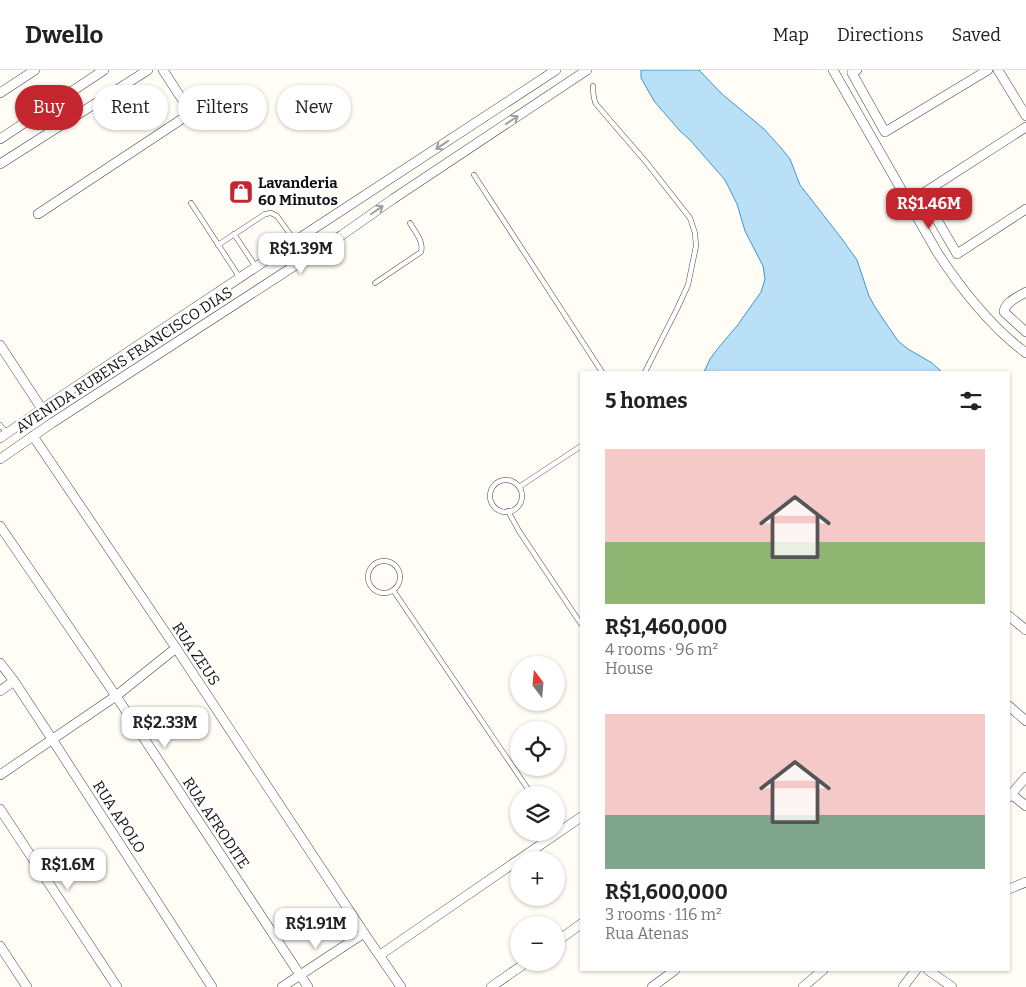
<!DOCTYPE html>
<html lang="en">
<head>
<meta charset="utf-8">
<style>
	body { margin:0; font-family:Bitter,serif; background:#f2f2f2; color:#222; height:100vh; display:flex; flex-direction:column; font-size:19px; white-space:nowrap }
	* { box-sizing:border-box; margin:0 }
	p { font-size:16px; color:#767676 }
	.icon { flex:none; width:28px; height:28px; fill:none; stroke:currentColor; stroke-width:2; stroke-linecap:round; stroke-linejoin:round }
	.map { position:relative; flex:1; overflow:hidden }
	.sheet { position:absolute; left:580px; top:301px; width:430px; height:600px; display:flex; flex-direction:column; background:#fff; border-radius:0px; box-shadow:0 1px 4px #0004 }
	.sheet>* { flex:none }
	.hud { position:absolute; left:15px; top:15px; width:475px; height:45px; display:flex; gap:10px }
	.needle { width:32px; rotate:344deg }
	.controls { position:absolute; left:510px; top:586px; display:grid; gap:10px }
	.controls a { display:grid; place-items:center; width:55px; height:55px; border-radius:50%; background:#fff; box-shadow:0 1px 4px #0004; font-size:25px }
	.price { position:absolute; translate:-50% -42px; padding:0 11px; border-radius:10px; background:#fff; color:#222; font-size:16px; line-height:32px; filter:drop-shadow(0 1px 2px #0008) }
	.price::after { content:''; position:absolute; left:50%; top:30px; width:15px; height:11px; margin-left:-8px; background:inherit; clip-path:polygon(0 0,100% 0,50% 100%) }
	.price.on { background:#c4262e; color:#fff }
	ul { padding:0; list-style:none }
	li { display:grid; align-content:center; gap:10px; height:265px; padding:0 25px }
	li span { display:grid; place-items:center; height:155px; border-radius:0px; color:#555 }
	li>.icon { margin-inline-start:auto }
	span .icon { width:90px; height:90px; fill:#fffc; stroke-width:1 }
	li b { font-size:21px }
	h2 { display:flex; justify-content:space-between; align-items:center; height:60px; padding:0 25px; font-size:21px }
	.chip { padding:0 18px; border-radius:22px; background:#fff; box-shadow:0 1px 4px #0004; font-size:18px; line-height:45px }
	.chip.on { background:#c4262e; color:#fff }
	header { display:flex; align-items:center; gap:30px; box-sizing:border-box; height:70px; padding:0 25px; background:#fff; border-bottom:1px solid #e0e0e0 }
	header strong { font-size:24px }
	nav { display:flex; gap:28px; margin-inline-start:auto; font-size:18px }
	.map>svg:first-child { display:block }
</style>
</head>
<body>
<header>
<strong>Dwello</strong>
<nav><a>Map</a><a>Directions</a><a>Saved</a></nav>
</header>
<div class="map">
<svg width="1026" height="917" viewBox="0 0 1026 917">
	<rect width="100%" height="100%" fill="#fffdf5"/>
	<path fill="#b9e0f7" stroke="#3f96cf" d="M 641,0 L 699,0 L 722,24 L 764,59 L 782,79 L 790,89 L 800,115 L 842,169 L 857,190 L 869,226 L 875,237 L 898,271 L 908,279 L 932,293 L 942,302 L 704,302 L 710,289 L 719,277 L 737,256 L 761,222 L 765,209 L 763,196 L 745,161 L 737,134 L 725,110 L 690,70 L 680,61 L 654,31 L 641,8 Z"/>
	<g fill="none" stroke-linecap="round" stroke-linejoin="round">
		<defs>
			<g id="service">
				<path d="M 593,16 C 593,23 593,28 596,34 L 646,92 L 690,148 L 695,163 L 696,176 L 688,215 L 677,239 L 645,302"/>
				<path d="M 474,105 L 602,302"/>
				<path d="M 191,133 L 240,208"/>
				<path d="M 234,164 L 256,197"/>
				<path d="M 218,175 L 265,144 L 271,143 L 277,146 L 295,171"/>
				<path d="M 375,213 L 421,182 C 424,172 416,163 410,153"/>
				<path d="M 0,355 L 7,363"/>
				<circle cx="506" cy="426" r="16"/>
				<path d="M 519,417 L 581,376"/>
				<path d="M 508,441 L 519,461 L 581,554"/>
				<circle cx="384" cy="507" r="16"/>
				<path d="M 393,520 L 532,725"/>
			</g>
			<g id="minor">
				<path d="M 833,0 L 937,182 C 961,219 990,256 1026,283"/>
				<path d="M 857,0 L 852,3 L 885,62 L 988,0"/>
				<path d="M 998,0 L 1026,46"/>
				<path d="M 0,23 L 35,0"/>
				<path d="M 1026,57 L 922,124 L 957,184 L 1026,139"/>
				<path d="M 0,69 L 104,0"/>
				<path d="M 0,94 L 148,0"/>
				<path d="M 38,144 L 191,43 L 163,0"/>
				<path d="M 1026,222 C 1018,227 1005,232 1004,242 L 1026,262"/>
				<path d="M 0,275 L 42,339"/>
				<path d="M 33,366 L 176,578 L 364,863 L 401,917"/>
				<path d="M 0,368 L 42,339 L 295,171 L 556,0"/>
				<path d="M 0,389 L 52,353 L 342,165 L 393,129 L 587,0"/>
				<path d="M 0,456 L 116,626 L 308,917"/>
				<path d="M 1009,546 L 1026,560"/>
				<path d="M 0,593 L 14,611 L 52,669 L 212,917"/>
				<path d="M 0,621 L 14,611"/>
				<path d="M 1009,636 L 1026,651"/>
				<path d="M 0,705 L 116,626 L 176,578"/>
				<path d="M 1011,724 L 1026,736"/>
				<path d="M 1009,727 L 1026,707"/>
				<path d="M 0,739 L 117,917"/>
				<path d="M 1009,819 L 1026,812"/>
				<path d="M 556,872 L 581,854"/>
				<path d="M 0,876 L 27,917"/>
				<path d="M 380,885 L 581,747"/>
				<path d="M 928,900 L 952,917"/>
				<path d="M 282,917 L 364,863"/>
				<path d="M 491,917 L 527,892"/>
				<path d="M 652,917 L 675,900"/>
				<path d="M 803,917 L 823,900"/>
				<path d="M 903,917 L 916,900"/>
			</g>
		</defs>
		<use href="#service" stroke="#444" stroke-width="5.5"/>
		<use href="#minor" stroke="#444" stroke-width="10"/>
		<use href="#service" stroke="#fff" stroke-width="4.5"/>
		<use href="#minor" stroke="#fff" stroke-width="9"/>
	</g>
	<defs><path id="oneway-shaft" d="M-6 0H5M1.5-3L5.5 0L1.5 3" fill="none" stroke-width="1.6" stroke-linecap="round" stroke-linejoin="round" transform="scale(1.25)"/></defs>
	<g stroke="#a0a0a0">
		<use href="#oneway-shaft" transform="translate(512 50) rotate(-34)"/>
		<use href="#oneway-shaft" transform="translate(442 75) rotate(147)"/>
		<use href="#oneway-shaft" transform="translate(377 140) rotate(-35)"/>
	</g>
	<defs>
		<symbol id="shop-square" viewBox="-11 -11 22 22"><rect x="-9" y="-9" width="18" height="18" rx="4" fill="#c4262e" stroke="#fff"/><path d="M-5-2.5h2.3a2.7 3.5 0 0 1 5.4 0H5L5.5 6h-11ZM-1.5-2.5h3a1.5 2.3 0 0 0-3 0Z" fill="#fff"/></symbol>
	</defs>
	<g fill-rule="evenodd">
		<use href="#shop-square" x="227" y="108" width="28" height="28"/>
	</g>
	<g text-anchor="middle" dominant-baseline="central" stroke-width="5" stroke-linejoin="round" paint-order="stroke">
		<g font-size="15" font-weight="bold" fill="#111" stroke="#fff" text-anchor="start">
			<text x="258" y="113">Lavanderia<tspan x="258" dy="17">60 Minutos</tspan></text>
		</g>
		<g font-size="15" fill="#111" stroke="#fff">
			<text transform="translate(124 290) rotate(-33)">AVENIDA RUBENS FRANCISCO DIAS</text>
			<text transform="translate(196 584) rotate(56)">RUA ZEUS</text>
			<text transform="translate(119 747) rotate(57)">RUA APOLO</text>
			<text transform="translate(216 753) rotate(56)">RUA AFRODITE</text>
		</g>
	</g>
</svg>
<div class="controls">
<a><svg class="needle" viewBox="-14 -14 28 28"><path d="M0-13l5 13h-10z" fill="#e53935"/><path d="M0 13l5-13h-10z" fill="#767676"/></svg></a>
<a><svg class="icon" aria-label="locate" viewBox="0 0 24 24"><circle cx="12" cy="12" r="6"/><path d="M12 2v4M12 18v4M2 12h4M18 12h4"/></svg></a>
<a><svg class="icon" aria-label="layers" viewBox="0 0 24 24"><path d="M12 4l9 5-9 5-9-5zM3 14l9 5 9-5"/></svg></a>
<a>+</a>
<a>−</a>
</div>
<b class="price on" style="left:929px;top:160px">R$1.46M</b>
<b class="price" style="left:301px;top:205px">R$1.39M</b>
<b class="price" style="left:165px;top:679px">R$2.33M</b>
<b class="price" style="left:68px;top:821px">R$1.6M</b>
<b class="price" style="left:316px;top:880px">R$1.91M</b>
<div class="hud">
<a class="chip on">Buy</a>
<a class="chip">Rent</a>
<a class="chip">Filters</a>
<a class="chip">New</a>
</div>
<section class="sheet">
<h2>5 homes<svg class="icon" aria-label="filters" viewBox="0 0 24 24"><path d="M4 7h16M4 17h16"/><circle cx="9" cy="7" r="2"/><circle cx="15" cy="17" r="2"/></svg></h2>
<ul>
<li><span style="background:linear-gradient(#f6c9c9 60%,#8fb573 0)"><svg class="icon" aria-label="home" viewBox="0 0 24 24"><path d="M3 11l9-7 9 7M6 9v11h12V9"/></svg></span><div><b>R$1,460,000</b><p>4 rooms · 96 m²</p><p>House</p></div></li>
<li><span style="background:linear-gradient(#f6c9c9 65%,#7fa58c 0)"><svg class="icon" aria-label="home" viewBox="0 0 24 24"><path d="M3 11l9-7 9 7M6 9v11h12V9"/></svg></span><div><b>R$1,600,000</b><p>3 rooms · 116 m²</p><p>Rua Atenas</p></div></li>
</ul>
</section>
</div>
</body>
</html>
